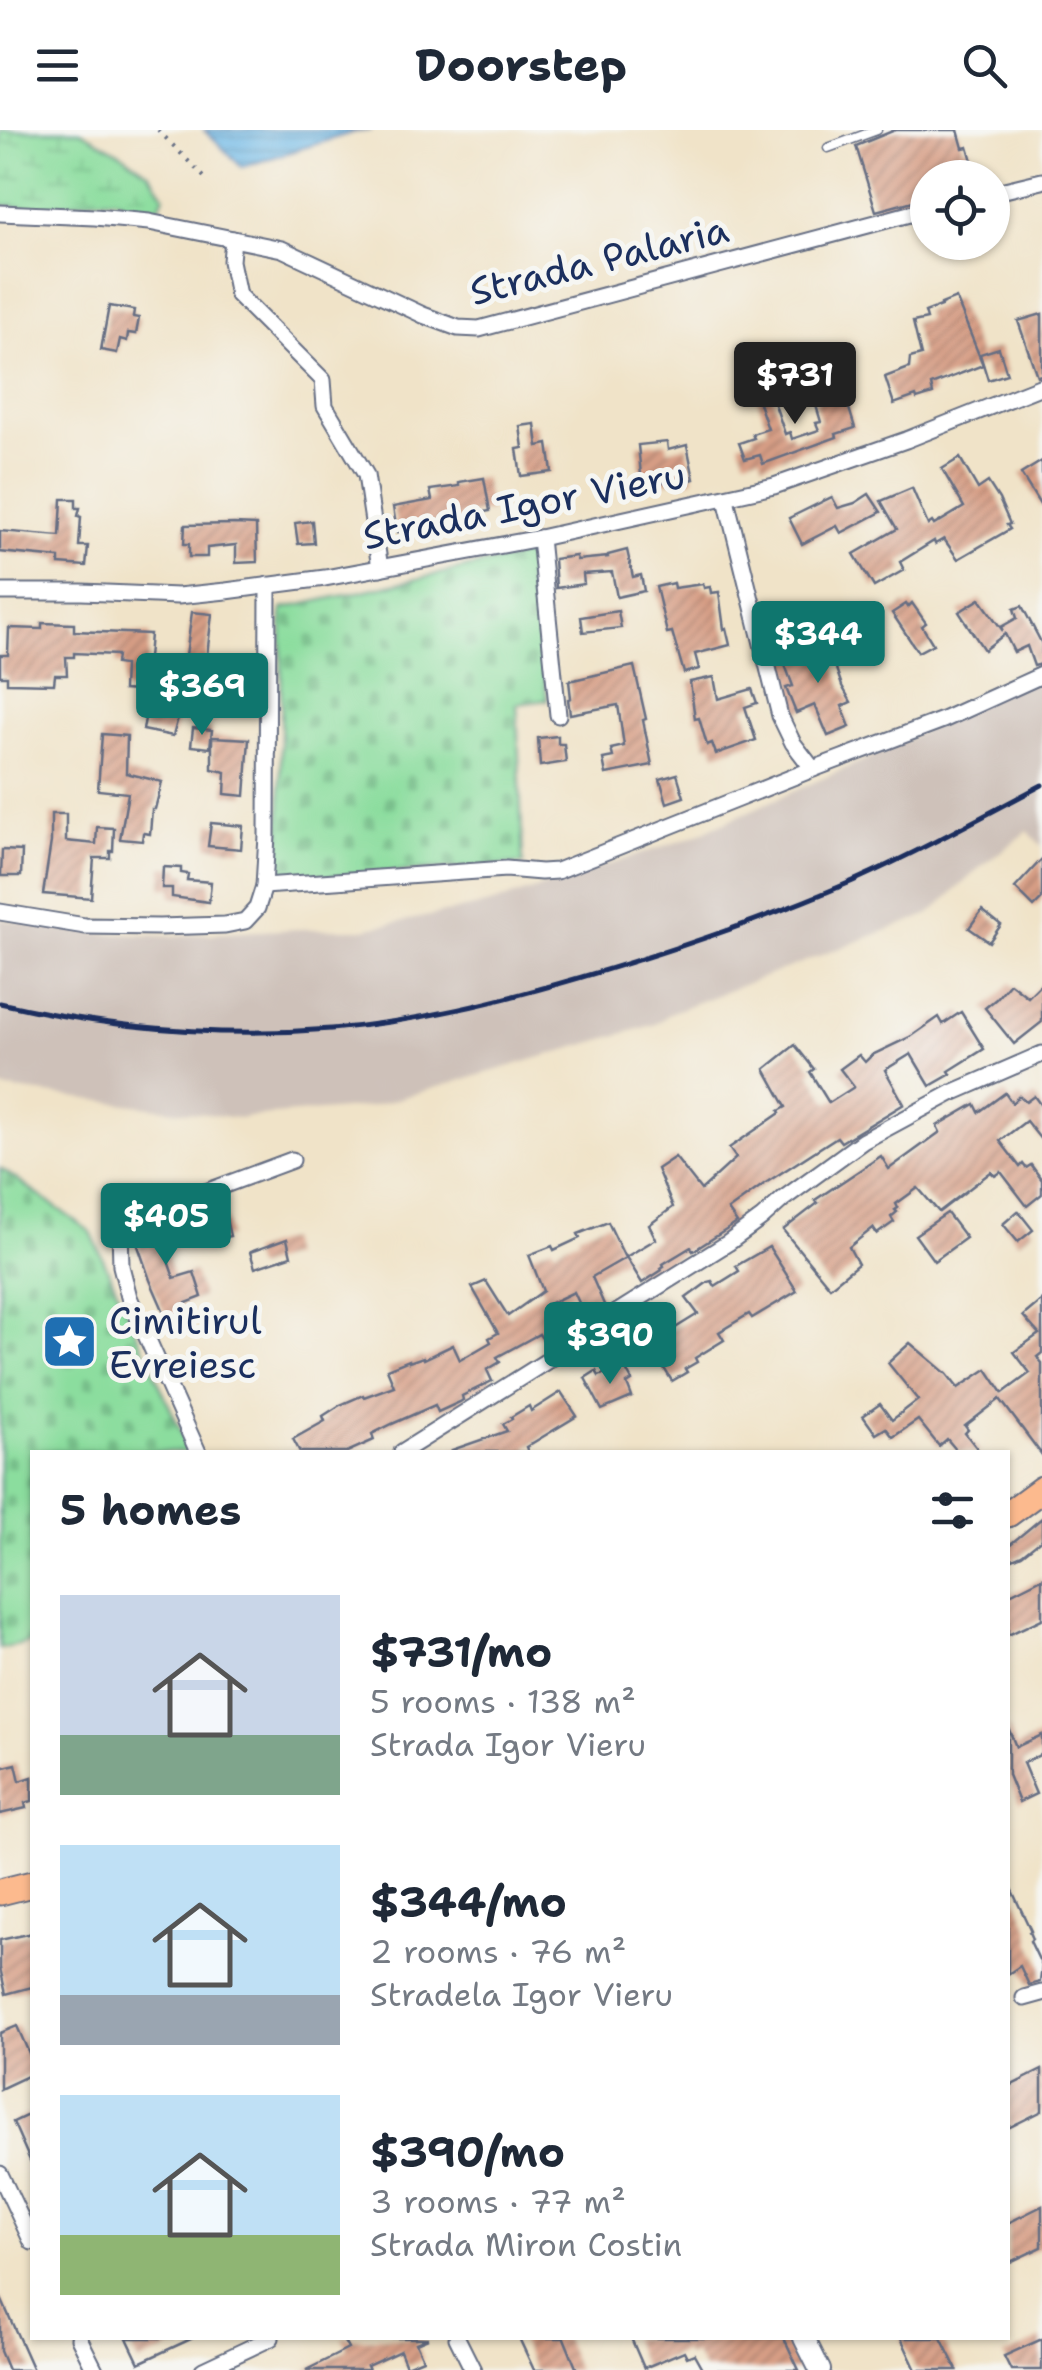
<!DOCTYPE html>
<html lang="en">
<head>
<meta charset="utf-8">
<style>
	body { margin:0; font-family:"Shantell Sans",sans-serif; background:#f6f6f7; color:#1f2937; height:100vh; display:flex; flex-direction:column; font-size:38px; white-space:nowrap }
	* { box-sizing:border-box; margin:0 }
	p { font-size:32px; color:#747a83 }
	.icon { flex:none; width:55px; height:55px; fill:none; stroke:currentColor; stroke-width:2; stroke-linecap:round; stroke-linejoin:round }
	.map { position:relative; flex:1; overflow:hidden }
	.details { position:absolute; left:30px; top:1320px; width:980px; height:890px; display:flex; flex-direction:column; background:#fff; border-radius:0px; box-shadow:0 2px 8px #0004 }
	.details>* { flex:none }
	.tools { position:absolute; left:910px; top:30px; display:grid; gap:20px }
	.tools a { display:grid; place-items:center; width:100px; height:100px; border-radius:50%; background:#fff; box-shadow:0 2px 8px #0004; font-size:50px }
	.price { position:absolute; translate:-50% -85px; padding:0 22px; border-radius:10px; background:#0f766e; color:#fff; font-size:32px; line-height:65px; filter:drop-shadow(0 2px 5px #0008) }
	.price::after { content:''; position:absolute; left:50%; top:60px; width:30px; height:22px; margin-left:-15px; background:inherit; clip-path:polygon(0 0,100% 0,50% 100%) }
	.price.on { background:#222; color:#fff }
	ul { padding:0; list-style:none }
	li { display:flex; align-items:center; gap:30px; height:250px; padding:0 30px }
	li span { display:grid; place-items:center; flex:none; width:280px; height:200px; border-radius:0px; color:#555 }
	li>.icon { margin-inline-start:auto }
	span .icon { width:120px; height:120px; fill:#fffc; stroke-width:1 }
	li b { font-size:42px }
	h2 { display:flex; justify-content:space-between; align-items:center; height:120px; padding:0 30px; font-size:42px }
	header { display:flex; justify-content:space-between; align-items:center; height:130px; padding:0 30px; background:#fff; font-size:45px; font-weight:700 }
	.map>svg:first-child { display:block }
</style>
</head>
<body>
<header><svg class="icon" aria-label="menu" viewBox="0 0 24 24"><path d="M4 6h16M4 12h16M4 18h16"/></svg>Doorstep<svg class="icon" aria-label="search" viewBox="0 0 24 24"><circle cx="10" cy="10" r="6"/><path d="M15 15l6 6"/></svg></header>
<div class="map">
<svg width="1042" height="2240" viewBox="0 0 1042 2240">
	<defs>
		<pattern id="wetland-marsh" width="20" height="14" patternUnits="userSpaceOnUse" patternTransform="scale(2.5)"><rect width="20" height="14" fill="#8bdd9e"/><path d="M1 5h8M5 5V1M11 12h8M15 12V8" fill="none" stroke="#77be8a"/></pattern>
		<pattern id="cemetery-stones" width="16" height="16" patternUnits="userSpaceOnUse" patternTransform="scale(2.5)"><rect width="16" height="16" fill="#8bdd9e"/><path d="M2 7V4a2 2 0 0 1 4 0v3zM10 15v-3a2 2 0 0 1 4 0v3z" fill="#77be8a"/></pattern>
		<pattern id="water-rules" width="6" height="5" patternUnits="userSpaceOnUse" patternTransform="scale(2.5)"><rect width="6" height="5" fill="#6db8e6"/><path d="M0 2.5h6" fill="none" stroke="#5996be"/></pattern>
		<pattern id="building-hatch" width="6" height="6" patternUnits="userSpaceOnUse" patternTransform="scale(2.5)"><rect width="6" height="6" fill="#d79e85"/><path d="M-1 1l2-2M0 6l6-6M5 7l2-2" fill="none" stroke="#ae8170"/></pattern>
	</defs>
	<rect width="100%" height="100%" fill="#f6f6f2"/>
	<filter id="ink" filterUnits="userSpaceOnUse"><feTurbulence type="fractalNoise" baseFrequency=".01" numOctaves="2"/><feDisplacementMap in="SourceGraphic" scale="20" xChannelSelector="R" yChannelSelector="G"/><feConvolveMatrix kernelMatrix="1 2 1 2 8 2 1 2 1" color-interpolation-filters="sRGB"/></filter>
	<filter id="wash" filterUnits="userSpaceOnUse"><feTurbulence type="fractalNoise" baseFrequency=".0048" numOctaves="4" result="noise"/><feDisplacementMap in="SourceGraphic" scale="40" xChannelSelector="R" yChannelSelector="G"/><feGaussianBlur stdDeviation="2.25" result="paint"/><feColorMatrix in="noise" values="0 0 0 0 0 0 0 0 0 0 0 0 0 0 0 0 0 1.4 0 .05"/><feComposite in="paint" operator="in"/></filter>
	<g filter="url(#wash)">
		<rect width="100%" height="100%" fill="#f0e3c8"/>
		<path fill="#cec1b9" d="M 1042,539 L 1042,717 L 1028,701 L 977,740 L 930,784 L 672,882 L 656,894 L 369,977 L 237,988 L 0,958 L 0,789 L 95,803 L 168,806 L 298,799 L 363,799 L 490,774 L 689,708 L 891,618 Z"/>
		<path fill="url(#wetland-marsh)" stroke="#53867e" stroke-width="2.5" d="M 0,0 L 79,0 L 122,24 L 149,43 L 164,65 L 159,77 L 135,78 L 116,69 L 94,69 L 42,79 L 0,75 Z"/>
		<g fill="url(#cemetery-stones)" stroke="#53867e" stroke-width="2.5">
			<path d="M 533,423 L 547,570 L 517,574 L 523,734 L 290,749 L 285,747 L 280,740 L 282,479 Z"/>
			<path d="M 0,1038 L 91,1102 L 190,1322 L 32,1322 L 32,1512 L 0,1519 Z"/>
		</g>
		<path fill="url(#water-rules)" stroke="#4474a2" stroke-width="2.5" d="M 204,0 L 372,0 L 354,2 L 242,37 Z"/>
		<g id="blocks">
			<g fill="url(#building-hatch)">
				<path d="M 895,0 L 958,0 L 963,18 L 968,17 L 977,48 L 928,48 L 928,67 L 876,81 L 856,16 Z"/>
				<path d="M 956,168 L 983,235 L 931,255 L 933,264 L 917,269 L 916,266 L 894,274 L 885,247 L 909,238 L 910,228 L 921,225 L 913,192 L 927,189 L 925,182 L 941,176 L 941,174 Z"/>
				<path d="M 109,176 L 134,180 L 133,187 L 139,188 L 136,204 L 128,203 L 127,211 L 120,209 L 117,223 L 101,220 Z"/>
				<path d="M 1042,184 L 1042,245 L 1037,246 L 1018,191 Z"/>
				<path d="M 999,218 L 1007,244 L 988,250 L 980,224 Z"/>
				<path d="M 767,251 L 785,304 L 790,302 L 792,309 L 819,300 L 816,293 L 821,292 L 815,272 L 844,262 L 855,298 L 836,304 L 837,307 L 763,334 L 760,325 L 745,329 L 739,313 L 754,308 L 752,304 L 768,299 L 753,256 Z"/>
				<path d="M 535,294 L 538,316 L 548,314 L 552,342 L 521,346 L 517,319 L 523,318 L 520,296 Z"/>
				<path d="M 667,312 L 668,320 L 687,315 L 694,349 L 679,353 L 679,350 L 642,355 L 638,315 Z"/>
				<path d="M 960,328 L 978,359 L 988,352 L 999,369 L 1010,394 L 1007,395 L 1010,399 L 958,429 L 944,409 L 935,414 L 934,411 L 900,432 L 904,440 L 874,457 L 854,424 L 897,399 L 881,371 L 912,358 L 928,395 L 932,392 L 934,395 L 964,377 L 942,339 Z"/>
				<path d="M 1042,331 L 1042,378 L 1021,344 Z"/>
				<path d="M 484,348 L 490,381 L 460,386 L 460,390 L 416,396 L 417,398 L 397,402 L 393,377 L 432,370 L 430,360 L 459,356 L 459,352 Z"/>
				<path d="M 869,364 L 881,382 L 841,403 L 837,396 L 802,414 L 789,388 L 832,367 L 838,378 L 855,373 Z"/>
				<path d="M 62,369 L 76,369 L 76,378 L 80,378 L 78,386 L 81,387 L 79,416 L 88,416 L 86,436 L 59,434 L 59,428 L 0,422 L 0,401 L 60,406 Z"/>
				<path d="M 312,391 L 314,413 L 298,414 L 295,393 Z"/>
				<path d="M 234,394 L 256,395 L 257,432 L 236,433 L 236,415 L 207,418 L 207,427 L 189,427 L 189,414 L 184,414 L 185,395 Z"/>
				<path d="M 627,420 L 633,447 L 641,445 L 644,461 L 617,467 L 612,442 L 583,444 L 584,454 L 556,458 L 554,429 L 576,426 L 577,430 L 608,427 L 608,425 Z"/>
				<path d="M 673,453 L 674,458 L 703,454 L 704,458 L 710,457 L 711,463 L 719,462 L 724,499 L 726,498 L 730,515 L 695,524 L 699,539 L 684,543 L 672,502 L 667,503 L 656,457 Z"/>
				<path d="M 980,469 L 1003,501 L 1001,497 L 1017,488 L 1014,479 L 1022,476 L 1042,514 L 1042,534 L 1034,536 L 1027,516 L 1014,522 L 1005,504 L 984,520 L 959,482 Z"/>
				<path d="M 912,473 L 926,493 L 922,496 L 933,514 L 918,522 L 892,483 L 906,474 L 908,477 Z"/>
				<path d="M 618,481 L 621,498 L 583,502 L 581,487 Z"/>
				<path d="M 192,482 L 212,484 L 206,533 L 245,535 L 243,563 L 196,561 L 194,575 L 182,573 L 173,606 L 143,600 L 147,577 L 135,575 L 137,561 L 123,560 L 124,535 L 116,534 L 117,525 L 74,523 L 74,527 L 66,527 L 67,545 L 55,545 L 54,554 L 7,553 L 7,546 L 0,546 L 0,525 L 8,525 L 9,498 L 42,499 L 42,493 L 74,494 L 74,501 L 150,504 L 147,540 L 183,547 Z"/>
				<path d="M 826,510 L 842,556 L 851,572 L 842,576 L 850,597 L 828,606 L 815,575 L 796,583 L 786,558 L 793,556 L 782,527 Z"/>
				<path d="M 634,536 L 646,589 L 643,590 L 652,635 L 606,644 L 603,629 L 613,627 L 611,619 L 624,616 L 618,575 L 570,584 L 568,569 L 571,568 L 569,551 Z"/>
				<path d="M 714,547 L 718,569 L 752,559 L 757,573 L 745,577 L 756,610 L 716,624 L 712,613 L 707,615 L 699,588 L 695,589 L 690,552 Z"/>
				<path d="M 193,598 L 212,600 L 210,618 L 191,616 Z"/>
				<path d="M 102,604 L 127,606 L 126,643 L 162,652 L 155,679 L 152,679 L 150,704 L 143,703 L 142,711 L 120,709 L 128,663 L 98,660 Z"/>
				<path d="M 558,606 L 558,614 L 564,614 L 566,632 L 540,636 L 538,608 Z"/>
				<path d="M 212,607 L 249,609 L 245,666 L 225,664 L 226,642 L 212,639 Z"/>
				<path d="M 677,644 L 684,667 L 667,673 L 660,649 Z"/>
				<path d="M 51,684 L 66,684 L 66,711 L 96,714 L 97,697 L 114,698 L 113,721 L 110,721 L 110,728 L 94,728 L 91,768 L 43,764 L 51,712 Z"/>
				<path d="M 211,693 L 243,696 L 241,719 L 208,716 Z"/>
				<path d="M 2,720 L 22,721 L 21,746 L 1,746 Z"/>
				<path d="M 1042,729 L 1042,769 L 1034,777 L 1015,758 Z"/>
				<path d="M 163,737 L 181,738 L 181,743 L 188,744 L 187,750 L 211,752 L 209,772 L 172,767 L 172,758 L 162,758 Z"/>
				<path d="M 982,780 L 1001,795 L 989,812 L 969,798 Z"/>
				<path d="M 1010,853 L 1028,867 L 1042,853 L 1042,892 L 1014,914 L 985,878 L 996,869 Z"/>
				<path d="M 961,882 L 984,919 L 949,941 L 951,944 L 930,956 L 911,924 L 885,940 L 904,974 L 841,1012 L 837,1007 L 764,1054 L 728,1080 L 737,1093 L 693,1121 L 691,1117 L 663,1134 L 664,1136 L 661,1138 L 662,1140 L 642,1153 L 626,1127 L 656,1109 L 649,1095 L 673,1077 L 657,1039 L 675,1027 L 701,1060 L 736,1028 L 729,1018 L 780,983 L 779,981 L 786,977 L 765,939 L 795,915 L 814,939 L 810,942 L 829,973 L 854,957 L 840,939 L 859,925 L 865,932 L 872,925 L 912,906 L 939,887 L 943,894 Z"/>
				<path d="M 1005,963 L 1012,973 L 1019,966 L 1026,972 L 1034,966 L 1042,977 L 1042,1011 L 1026,991 L 1000,1011 L 1020,1037 L 1023,1034 L 1026,1038 L 1031,1035 L 1042,1050 L 1042,1064 L 1027,1076 L 1001,1042 L 995,1046 L 991,1042 L 939,1082 L 918,1058 L 896,1074 L 898,1078 L 895,1080 L 897,1082 L 891,1087 L 894,1092 L 877,1104 L 873,1098 L 849,1117 L 858,1134 L 830,1157 L 783,1100 L 818,1073 L 815,1070 L 881,1026 L 889,1039 L 940,1002 L 937,996 L 975,974 L 979,982 Z"/>
				<path d="M 224,1080 L 230,1106 L 212,1110 L 206,1085 Z"/>
				<path d="M 1018,1081 L 1033,1100 L 1018,1112 L 1003,1094 Z"/>
				<path d="M 947,1083 L 966,1108 L 934,1131 L 915,1105 Z"/>
				<path d="M 192,1089 L 194,1098 L 160,1108 L 174,1148 L 194,1142 L 202,1167 L 181,1175 L 183,1184 L 167,1189 L 150,1150 L 136,1110 L 134,1098 Z"/>
				<path d="M 608,1092 L 625,1128 L 592,1147 L 605,1177 L 598,1183 L 586,1188 L 574,1162 L 546,1175 L 563,1208 L 551,1215 L 547,1209 L 544,1211 L 539,1204 L 497,1227 L 500,1232 L 487,1240 L 492,1251 L 462,1266 L 463,1270 L 460,1272 L 438,1282 L 435,1275 L 392,1294 L 372,1304 L 374,1310 L 347,1322 L 300,1322 L 293,1309 L 325,1291 L 323,1286 L 340,1275 L 363,1265 L 364,1267 L 394,1256 L 387,1239 L 409,1230 L 409,1232 L 423,1227 L 424,1229 L 453,1215 L 460,1230 L 491,1212 L 489,1208 L 498,1203 L 472,1157 L 486,1151 L 508,1186 L 543,1161 L 529,1125 L 552,1116 L 554,1120 L 580,1108 L 578,1104 Z"/>
				<path d="M 287,1109 L 291,1126 L 255,1138 L 250,1122 Z"/>
				<path d="M 769,1117 L 797,1161 L 752,1188 L 749,1184 L 719,1202 L 724,1210 L 695,1228 L 697,1232 L 685,1239 L 687,1242 L 672,1251 L 639,1198 L 653,1189 L 664,1205 L 698,1184 L 686,1168 L 708,1152 L 712,1151 L 715,1156 L 739,1141 L 736,1136 Z"/>
				<path d="M 1042,1170 L 1042,1223 L 1037,1227 L 1042,1233 L 1042,1325 L 1000,1269 L 965,1296 L 968,1300 L 965,1303 L 980,1322 L 958,1322 L 947,1309 L 939,1316 L 918,1290 L 893,1307 L 886,1298 L 876,1304 L 863,1286 L 880,1274 L 892,1290 L 918,1270 L 888,1233 L 910,1213 L 947,1244 L 958,1258 L 987,1239 L 1003,1263 L 1030,1243 L 1014,1222 L 1039,1204 L 1023,1186 Z"/>
				<path d="M 623,1234 L 632,1251 L 627,1254 L 632,1267 L 602,1280 L 585,1248 L 596,1241 L 599,1246 Z"/>
				<path d="M 561,1262 L 577,1286 L 526,1317 L 528,1322 L 453,1322 L 452,1320 L 507,1301 L 503,1294 L 512,1289 L 511,1287 L 529,1276 L 531,1281 Z"/>
				<path d="M 1042,1388 L 1042,1409 L 1022,1425 L 1008,1431 L 1008,1416 Z"/>
				<path d="M 1042,1448 L 1042,1489 L 1008,1505 L 1008,1465 Z"/>
				<path d="M 1008,1597 L 1016,1617 L 1042,1605 L 1042,1624 L 1023,1633 L 1036,1664 L 1019,1672 L 1008,1645 Z"/>
				<path d="M 16,1634 L 20,1651 L 32,1647 L 32,1671 L 25,1673 L 26,1678 L 0,1684 L 0,1638 Z"/>
				<path d="M 1008,1752 L 1031,1801 L 1029,1802 L 1032,1809 L 1030,1811 L 1042,1836 L 1040,1852 L 1029,1855 L 1020,1836 L 1008,1844 Z"/>
				<path d="M 32,1803 L 32,1857 L 6,1864 L 0,1838 L 0,1810 Z"/>
				<path d="M 17,1896 L 32,1930 L 32,1944 L 0,1959 L 0,1903 Z"/>
				<path d="M 1042,1940 L 1042,1981 L 1008,1998 L 1008,1957 Z"/>
				<path d="M 32,1983 L 32,2035 L 13,1992 Z"/>
				<path d="M 1042,2076 L 1042,2117 L 1008,2133 L 1008,2093 Z"/>
				<path d="M 0,2166 L 33,2240 L 8,2240 L 0,2221 Z"/>
				<path d="M 127,2208 L 193,2208 L 139,2233 Z"/>
				<path d="M 342,2208 L 428,2208 L 416,2213 L 423,2229 L 406,2236 L 400,2221 L 367,2236 L 369,2240 L 306,2240 L 348,2219 Z"/>
				<path d="M 519,2208 L 564,2208 L 577,2240 L 534,2240 Z"/>
				<path d="M 631,2208 L 784,2208 L 799,2240 L 703,2240 L 694,2224 L 687,2227 L 684,2221 L 644,2238 Z"/>
				<path d="M 901,2208 L 941,2208 L 957,2240 L 916,2240 Z"/>
				<path d="M 1042,2209 L 1042,2240 L 1011,2240 L 1004,2226 Z"/>
			</g>
		</g>
	</g>
	<g filter="url(#ink)">
		<use href="#blocks" fill-opacity="0" stroke="#666e83" stroke-width="2.5"/>
		<g fill="none" stroke-linecap="round" stroke-linejoin="round">
			<defs>
				<path id="service" d="M 828,18 L 877,0"/>
				<g id="minor">
					<path d="M 992,63 L 1042,51"/>
					<path d="M 0,83 L 95,87 L 149,92 L 282,119 L 423,185 L 458,198 L 479,199 L 928,79"/>
					<path d="M 233,109 L 231,131 L 238,165 L 323,250 L 325,276 L 366,345 L 380,438"/>
					<path d="M 726,369 L 780,586 L 793,613 L 813,639"/>
					<path d="M 540,408 L 558,585"/>
					<path d="M 0,462 L 82,462 L 178,466 L 226,461 L 325,448 L 540,408 L 774,356 L 906,310 L 1042,256"/>
					<path d="M 264,756 L 506,739 L 541,742 L 557,741 L 813,639 L 943,590 L 1042,545"/>
					<path d="M 0,782 L 85,796 L 159,797 L 225,795 L 245,791 L 257,778 L 264,756 L 267,706 L 268,455"/>
					<path d="M 198,1322 L 129,1167 L 121,1136 L 120,1098 L 126,1087 L 154,1069 L 203,1063 L 292,1030"/>
					<path d="M 402,1322 L 585,1207 L 616,1183 L 728,1113 L 762,1088 L 783,1069 L 863,1011 L 952,963 L 1042,924"/>
					<path d="M 1024,1868 L 1042,1863"/>
					<path d="M 0,2044 L 32,2112"/>
					<path d="M 79,2208 L 95,2240"/>
					<path d="M 457,2208 L 473,2240"/>
					<path d="M 203,2240 L 271,2208"/>
				</g>
				<path id="tertiary" d="M 804,2208 L 820,2240"/>
				<g id="primary">
					<path d="M 1008,1384 L 1042,1359"/>
					<path d="M 0,1762 L 32,1754"/>
				</g>
			</defs>
			<use href="#service" stroke="#666e83" stroke-width="11"/>
			<use href="#minor" stroke="#666e83" stroke-width="19"/>
			<use href="#tertiary" stroke="#666e83" stroke-width="24"/>
			<use href="#primary" stroke="#666e83" stroke-width="29"/>
			<path stroke="#666e83" stroke-width="4" stroke-dasharray="2.5 8" stroke-linecap="butt" d="M 158,0 L 205,48"/>
			<use href="#service" stroke="#fff" stroke-width="8"/>
			<use href="#minor" stroke="#fff" stroke-width="15"/>
			<use href="#tertiary" stroke="#fff" stroke-width="20"/>
			<use href="#primary" stroke="#fcba8e" stroke-width="25"/>
			<path stroke="#1b2f5e" stroke-width="5" d="M 0,873 C 108,898 220,908 331,899 C 417,892 500,871 582,847 C 674,820 765,789 853,751 C 918,722 980,688 1042,655"/>
		</g>
	</g>
	<defs>
		<symbol id="sight-square" viewBox="-11 -11 22 22"><rect x="-9" y="-9" width="18" height="18" rx="4" fill="#1f6fb2" stroke="#f6f6f2"/><path d="M0-6L1.8-2.2L6-1.7L2.9 1.2L3.7 5.4L0 3.3L-3.7 5.4L-2.9 1.2L-6-1.7L-1.8-2.2Z" fill="#fff"/></symbol>
	</defs>
	<g fill-rule="evenodd">
		<use href="#sight-square" x="38" y="1180" width="63" height="63"/>
	</g>
	<g text-anchor="middle" dominant-baseline="central" stroke-width="10" stroke-linejoin="round" paint-order="stroke">
		<g font-size="38" fill="#1b2f5e" stroke="#f6f6f2">
			<text transform="translate(599 130) rotate(-14)">Strada Palaria</text>
			<text transform="translate(524 375) rotate(-11)">Strada Igor Vieru</text>
		</g>
		<g font-size="38" fill="#1b2f5e" stroke="#f6f6f2" text-anchor="start">
			<text x="109" y="1190">Cimitirul<tspan x="109" dy="44">Evreiesc</tspan></text>
		</g>
	</g>
</svg>
<div class="tools">
<a><svg class="icon" aria-label="locate" viewBox="0 0 24 24"><circle cx="12" cy="12" r="6"/><path d="M12 2v4M12 18v4M2 12h4M18 12h4"/></svg></a>
</div>
<b class="price on" style="left:795px;top:297px">$731</b>
<b class="price" style="left:818px;top:556px">$344</b>
<b class="price" style="left:202px;top:608px">$369</b>
<b class="price" style="left:166px;top:1138px">$405</b>
<b class="price" style="left:610px;top:1257px">$390</b>
<section class="details">
<h2>5 homes<svg class="icon" aria-label="filters" viewBox="0 0 24 24"><path d="M4 7h16M4 17h16"/><circle cx="9" cy="7" r="2"/><circle cx="15" cy="17" r="2"/></svg></h2>
<ul>
<li><span style="background:linear-gradient(#c9d6e8 70%,#7fa58c 0)"><svg class="icon" aria-label="home" viewBox="0 0 24 24"><path d="M3 11l9-7 9 7M6 9v11h12V9"/></svg></span><div><b>$731/mo</b><p>5 rooms · 138 m²</p><p>Strada Igor Vieru</p></div></li>
<li><span style="background:linear-gradient(#bfe0f5 75%,#9aa5b1 0)"><svg class="icon" aria-label="home" viewBox="0 0 24 24"><path d="M3 11l9-7 9 7M6 9v11h12V9"/></svg></span><div><b>$344/mo</b><p>2 rooms · 76 m²</p><p>Stradela Igor Vieru</p></div></li>
<li><span style="background:linear-gradient(#bfe0f5 70%,#8fb573 0)"><svg class="icon" aria-label="home" viewBox="0 0 24 24"><path d="M3 11l9-7 9 7M6 9v11h12V9"/></svg></span><div><b>$390/mo</b><p>3 rooms · 77 m²</p><p>Strada Miron Costin</p></div></li>
</ul>
</section>
</div>
</body>
</html>
